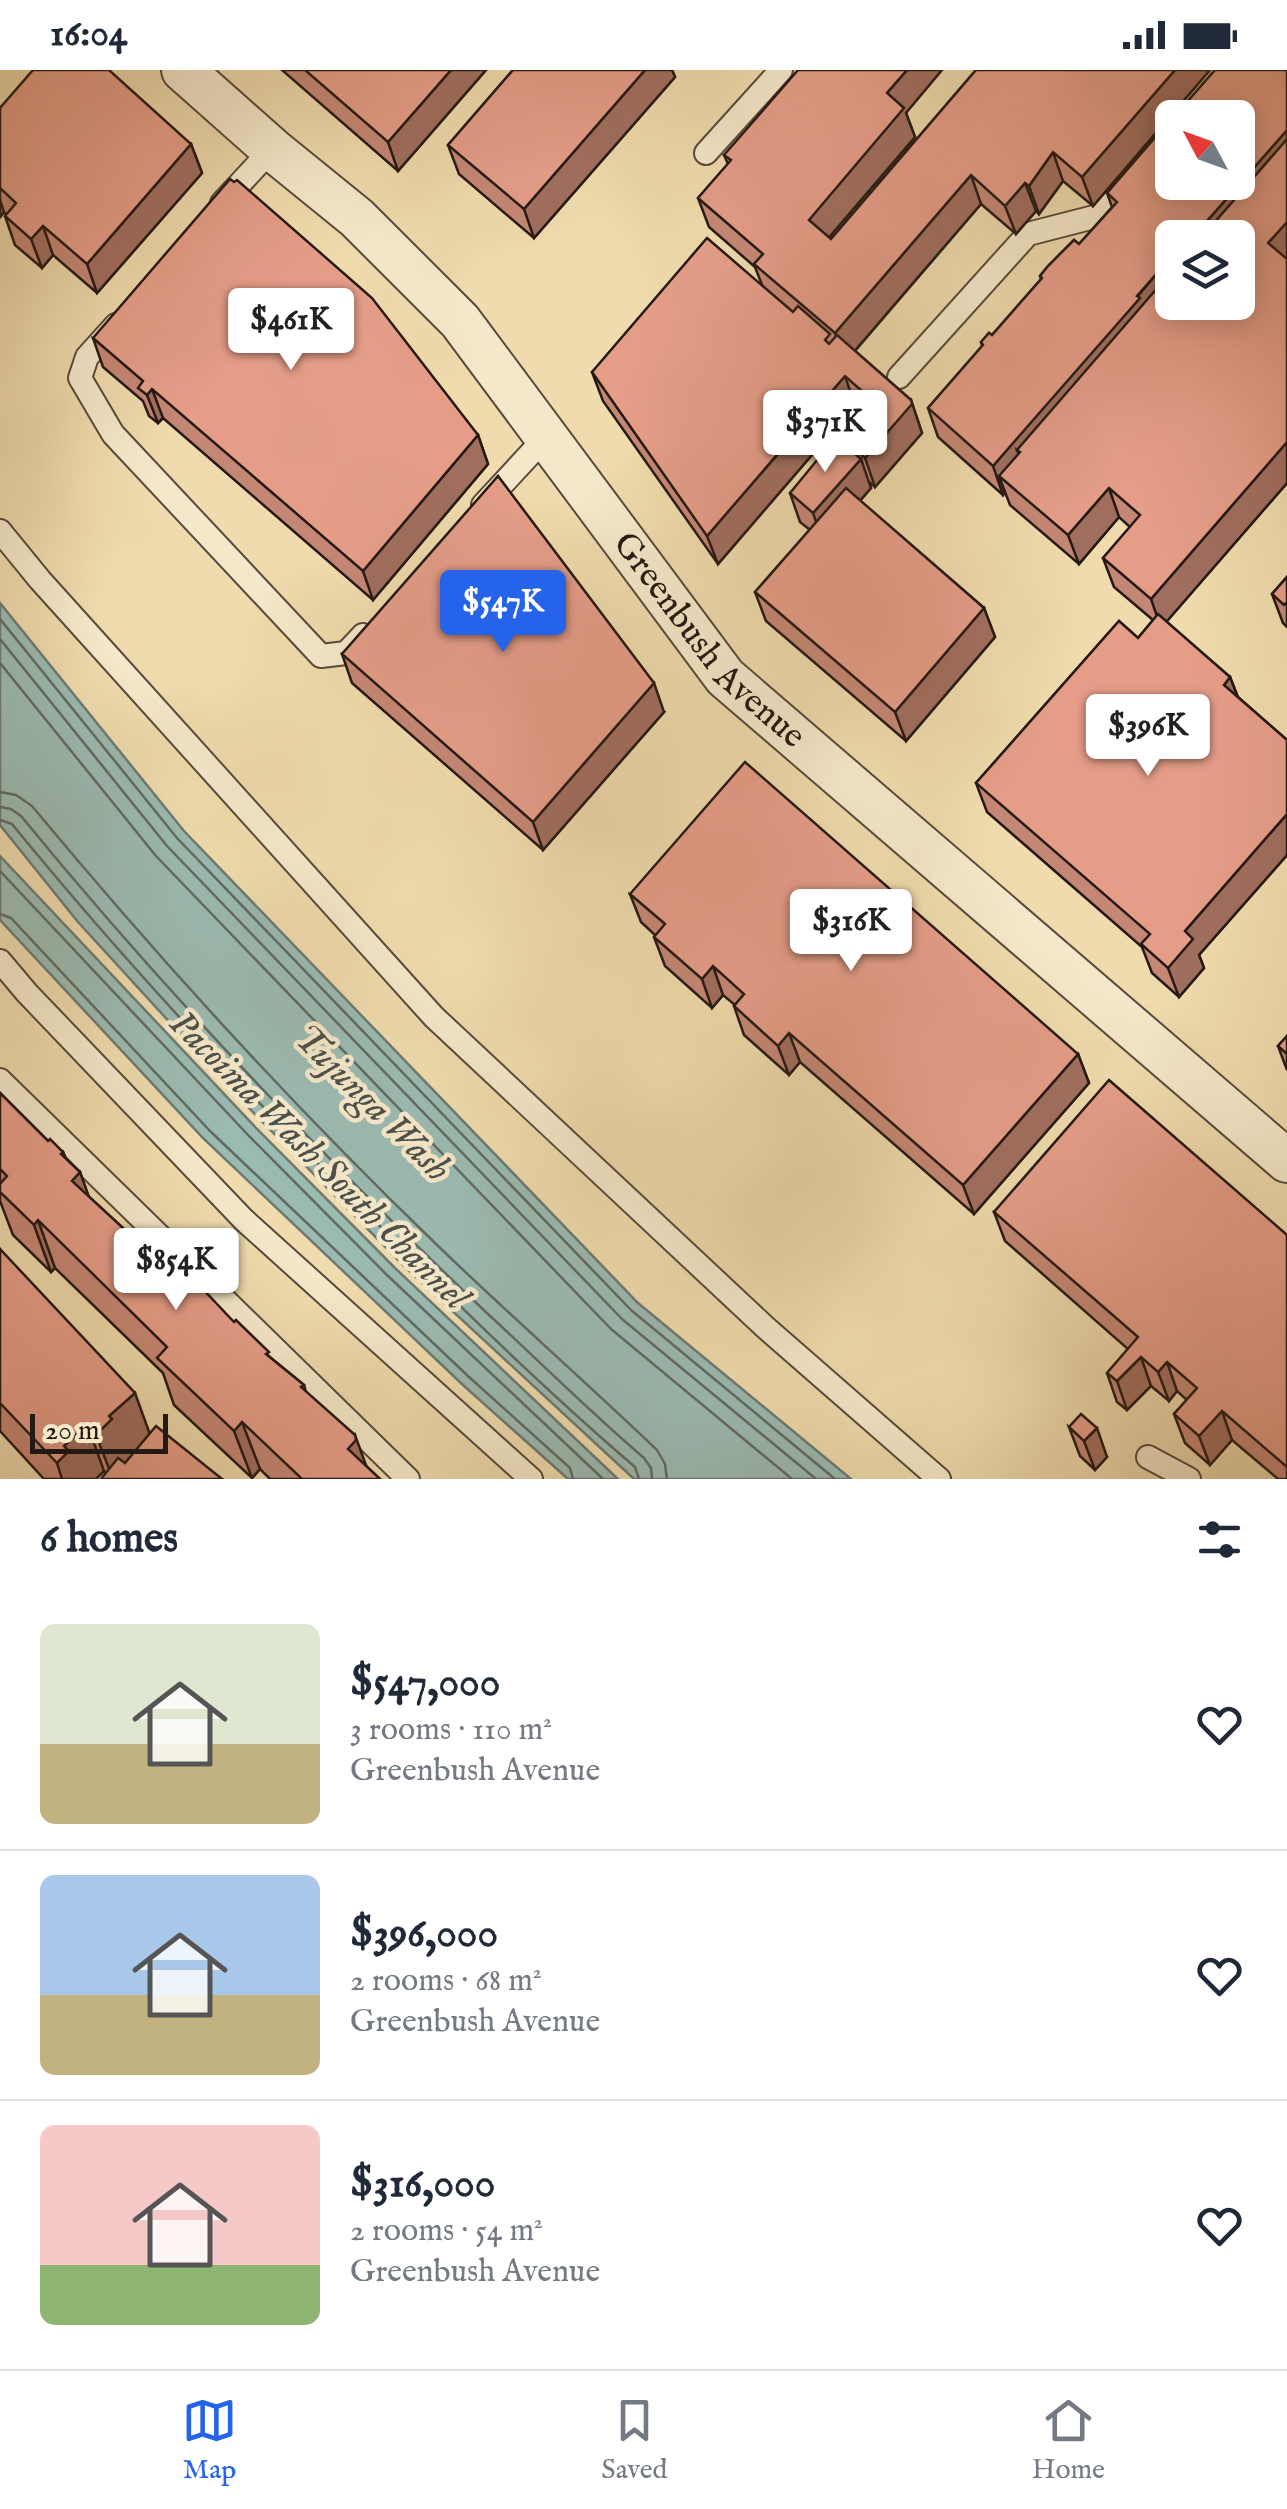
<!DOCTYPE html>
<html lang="en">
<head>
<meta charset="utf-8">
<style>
	body { margin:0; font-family:"IM FELL English",serif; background:#f6f6f7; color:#1f2937; height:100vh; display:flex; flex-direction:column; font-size:38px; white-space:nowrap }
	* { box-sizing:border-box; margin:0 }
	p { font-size:32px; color:#747a83 }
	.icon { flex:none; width:55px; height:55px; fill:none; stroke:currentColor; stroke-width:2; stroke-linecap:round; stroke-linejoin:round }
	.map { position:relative; height:1409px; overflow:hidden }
	.panel { display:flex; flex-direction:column; background:#fff; flex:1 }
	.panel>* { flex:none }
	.needle { width:65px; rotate:311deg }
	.controls { position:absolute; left:1155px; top:30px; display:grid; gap:20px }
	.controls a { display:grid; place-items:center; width:100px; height:100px; border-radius:15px; background:#fff; box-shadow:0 5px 25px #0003; font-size:50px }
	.scale { position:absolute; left:30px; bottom:25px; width:138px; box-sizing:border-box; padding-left:10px; border:5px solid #251913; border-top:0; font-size:28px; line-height:35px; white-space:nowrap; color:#251913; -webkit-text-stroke:8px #f5e8ca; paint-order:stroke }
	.price { position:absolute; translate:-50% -85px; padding:0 22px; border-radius:10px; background:#fff; color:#222; font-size:32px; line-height:65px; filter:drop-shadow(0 2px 5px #0008) }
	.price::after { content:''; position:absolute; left:50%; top:60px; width:30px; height:22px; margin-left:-15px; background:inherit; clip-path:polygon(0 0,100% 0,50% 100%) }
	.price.active { background:#2563eb; color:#fff }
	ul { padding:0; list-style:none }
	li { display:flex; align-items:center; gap:30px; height:250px; padding:0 40px }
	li+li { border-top:2px solid #e0e1e3 }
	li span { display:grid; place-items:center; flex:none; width:280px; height:200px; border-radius:15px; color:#555 }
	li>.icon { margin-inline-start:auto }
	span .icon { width:120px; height:120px; fill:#fffc; stroke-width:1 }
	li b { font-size:42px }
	h2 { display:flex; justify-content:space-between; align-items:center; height:120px; padding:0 40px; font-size:42px }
	.status { display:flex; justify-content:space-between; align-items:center; height:70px; padding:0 50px; background:#fff; direction:ltr }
	.status svg { height:28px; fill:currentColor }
	.tab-bar { display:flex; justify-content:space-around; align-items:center; height:140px; border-top:2px solid #e0e1e3; background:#fff; font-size:28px; color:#747a83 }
	.tab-bar a { display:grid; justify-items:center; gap:5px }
	.tab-bar .active { color:#2563eb }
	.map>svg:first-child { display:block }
</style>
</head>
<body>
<div class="status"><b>16:04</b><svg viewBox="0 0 49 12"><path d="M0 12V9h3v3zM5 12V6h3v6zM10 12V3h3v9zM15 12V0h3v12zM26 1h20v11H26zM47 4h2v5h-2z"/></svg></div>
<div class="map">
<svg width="1287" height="1409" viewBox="0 0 1287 1409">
	<rect width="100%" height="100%" fill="#efdbad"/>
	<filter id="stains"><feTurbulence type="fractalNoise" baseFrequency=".002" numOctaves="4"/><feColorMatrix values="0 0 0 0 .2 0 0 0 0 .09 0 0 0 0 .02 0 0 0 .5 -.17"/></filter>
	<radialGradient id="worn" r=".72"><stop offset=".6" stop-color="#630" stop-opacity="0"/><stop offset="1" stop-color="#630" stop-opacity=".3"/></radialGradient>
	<g fill="#9bbab1" stroke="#6c7a72" stroke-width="2.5">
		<path d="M 0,533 L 184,761 L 638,1233 L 851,1409 L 634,1409 L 406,1198 L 238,1027 L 78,852 L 0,755 Z"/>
		<path d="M 0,786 L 257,1059 L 395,1198 L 618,1409 L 568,1409 L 463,1315 L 203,1068 L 0,850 Z"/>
	</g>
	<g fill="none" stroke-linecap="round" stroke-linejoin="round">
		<g stroke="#606a62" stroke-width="2.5">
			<path d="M 0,549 L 177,768 L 631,1240 L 835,1409"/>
			<path d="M 0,569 L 167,776 L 622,1249 L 816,1409"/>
			<path d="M 0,593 L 156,786 L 611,1259 L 792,1409"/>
			<path d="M 0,722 L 16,725 L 32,736 C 158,888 292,1035 434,1172 C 507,1243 584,1310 657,1380 L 665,1394 L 667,1409"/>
			<path d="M 0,737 L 11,739 L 21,746 C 165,922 322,1087 488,1244 C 540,1292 590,1342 644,1388 L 651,1398 L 652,1409"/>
			<path d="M 0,750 L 12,754 C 118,884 231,1006 349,1125 C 441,1219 536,1312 635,1397 L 639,1409"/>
			<path d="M 0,801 L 249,1066 L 387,1205 L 603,1409"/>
			<path d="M 0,844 L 11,848 L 210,1061 L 469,1307 L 570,1398 L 573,1409"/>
		</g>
		<defs>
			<g id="lane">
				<path d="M 706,83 L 781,0"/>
				<path d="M 222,133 L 272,79"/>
				<path d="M 116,255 L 87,287 L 80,308 L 113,364 L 321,586 L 346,583 L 363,565"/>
				<path d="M 899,307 L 1028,164 L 1098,146 L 1129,111"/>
				<path d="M 483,435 L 545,368"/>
				<path d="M 0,461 L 40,510 L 434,947 L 765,1257 L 939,1409"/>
				<path d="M 0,891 L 27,923 L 244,1150 L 531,1409"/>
				<path d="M 0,1010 L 408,1409"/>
				<path d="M 1148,1387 L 1189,1409"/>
			</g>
			<g id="street">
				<path id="s1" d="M 183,0 L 272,79 L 357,148 L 460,251 L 725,607 L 1287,1091"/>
			</g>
		</defs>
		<use href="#lane" stroke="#584a3a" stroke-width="26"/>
		<use href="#street" stroke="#584a3a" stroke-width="46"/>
		<use href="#lane" stroke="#f5e8ca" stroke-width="22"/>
		<use href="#street" stroke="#f5e8ca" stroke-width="42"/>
	</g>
	<g fill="#c58775" stroke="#251913" stroke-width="2.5" fill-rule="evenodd">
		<path d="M 282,0 L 486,0 L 398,101 Z"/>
		<path d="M 513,0 L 672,0 L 675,7 L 534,168 L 459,104 L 448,75 Z"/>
		<path d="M 976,0 L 1210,0 L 1093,136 L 1063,111 L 1039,144 L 1036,141 L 1016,164 L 981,134 L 855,281 L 911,330 L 922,363 L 875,417 L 868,411 L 871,418 L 860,431 L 984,538 L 995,567 L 906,671 L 766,551 L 755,522 L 810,460 L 800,452 L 790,423 L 842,373 L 840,366 L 862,341 L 855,335 L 718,494 L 603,331 L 592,302 L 762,215 L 755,197 L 709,157 L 698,128 L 728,94 L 724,85 L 906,43 L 915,67 L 829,167 L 831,169 Z"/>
		<path d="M 1215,0 L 1287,0 L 1287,413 L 1166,552 L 1230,607 L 1238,627 L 1287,670 L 1287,785 L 1199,885 L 1204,898 L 1179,927 L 1152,903 L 1142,877 L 987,742 L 976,713 L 1119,551 L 1138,568 L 1153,550 L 1114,517 L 1103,488 L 1130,457 L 1119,447 L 1079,494 L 1010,435 L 1005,422 L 1003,425 L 938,367 L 928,338 L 982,276 L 981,272 L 989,263 L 992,265 L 1041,209 L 1040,206 L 1048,196 L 1074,170 L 1079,174 L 1112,137 L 1107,123 L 1172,48 L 1172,112 L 1238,112 L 1238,48 L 1173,48 ZM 1172,168 L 1238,168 L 1238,232 L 1172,232 Z"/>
		<path d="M 0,38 L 191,74 L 202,103 L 97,223 L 53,185 L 42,198 L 15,175 L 5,146 L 6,144 L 4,142 L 0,147 Z"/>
		<path d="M 93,268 L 478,365 L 488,394 L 373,530 L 163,348 L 158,353 L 149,346 L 143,331 L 103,297 Z"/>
		<path d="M 1287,507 L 1287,557 L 1283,553 L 1272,524 Z"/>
		<path d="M 342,584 L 664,642 L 543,780 L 352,613 Z"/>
		<path d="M 630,824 L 1078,984 L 1089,1013 L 974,1144 L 800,992 L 789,1005 L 744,965 L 734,936 L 735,935 L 723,925 L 712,938 L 665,896 L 654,867 L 655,865 L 641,852 Z"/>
		<path d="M 1287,966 L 1287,1000 L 1278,976 Z"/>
		<path d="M 0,1023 L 48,1071 L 63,1082 L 66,1088 L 80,1102 L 88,1126 L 137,1171 L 166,1188 L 271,1288 L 304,1315 L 306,1322 L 367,1397 L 380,1409 L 270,1409 L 260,1399 L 252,1408 L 174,1335 L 163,1303 L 55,1198 L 51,1202 L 13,1165 L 0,1131 Z"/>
		<path d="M 994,1142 L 1287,1165 L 1287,1409 L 1278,1409 L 1232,1370 L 1210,1395 L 1185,1373 L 1174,1344 L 1187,1330 L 1177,1321 L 1169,1331 L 1151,1316 L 1127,1340 L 1117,1332 L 1107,1303 L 1128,1279 L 1005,1171 Z"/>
		<path d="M 0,1179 L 150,1364 L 222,1409 L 106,1403 L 104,1401 L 96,1409 L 44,1409 L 0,1361 Z"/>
		<path d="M 1069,1357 L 1107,1387 L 1095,1400 L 1080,1386 Z"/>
	</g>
	<g fill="#a06e5f" stroke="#251913" stroke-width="2.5">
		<path d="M 451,0 L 486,0 L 398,101 L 388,72 Z"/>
		<path d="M 645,0 L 672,0 L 675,7 L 534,168 L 524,139 Z"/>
		<path d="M 907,0 L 942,0 L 906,43 L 915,67 L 819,179 L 809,150 L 887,23 Z"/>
		<path d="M 1175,0 L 1210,0 L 1093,136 L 1082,107 Z"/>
		<path d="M 1287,60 L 1287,101 L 1229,168 L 1192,168 Z"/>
		<path d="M 191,74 L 202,103 L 97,223 L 87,194 Z"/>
		<path d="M 1053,82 L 1063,111 L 1039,144 L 1029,116 Z"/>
		<path d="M 971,105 L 981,134 L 845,292 L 835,263 Z"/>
		<path d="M 1025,113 L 1036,141 L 1016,164 L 1005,136 Z"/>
		<path d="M 0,130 L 4,142 L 0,147 Z"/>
		<path d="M 1287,152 L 1287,193 L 1268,173 Z"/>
		<path d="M 43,156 L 53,185 L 42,198 L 31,169 Z"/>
		<path d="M 1172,186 L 1172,227 L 1020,382 L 1017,380 L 1025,401 L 999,406 L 1005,422 L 1003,425 L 993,396 Z"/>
		<path d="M 845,306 L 855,335 L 718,494 L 707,466 Z"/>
		<path d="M 152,319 L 163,348 L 158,353 L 147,325 Z"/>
		<path d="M 911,330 L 922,363 L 875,417 L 865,388 Z"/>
		<path d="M 478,365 L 488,394 L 373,530 L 363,501 Z"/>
		<path d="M 1287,372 L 1287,413 L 1161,558 L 1151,529 Z"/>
		<path d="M 861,389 L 871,418 L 823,472 L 813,443 Z"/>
		<path d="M 1109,418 L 1119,447 L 1079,494 L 1068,465 Z"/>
		<path d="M 984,538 L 995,567 L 906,671 L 895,642 Z"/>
		<path d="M 1230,607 L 1241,636 L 1224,615 Z"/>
		<path d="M 654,613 L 664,642 L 543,780 L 533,752 Z"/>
		<path d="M 1287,744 L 1287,785 L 1199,885 L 1204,898 L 1179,927 L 1168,898 L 1185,861 Z"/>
		<path d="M 713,896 L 723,925 L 712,938 L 702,909 Z"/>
		<path d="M 789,963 L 800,992 L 789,1005 L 778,976 Z"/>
		<path d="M 1078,984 L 1089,1013 L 974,1144 L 963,1115 Z"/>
		<path d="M 63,1082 L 73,1109 L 80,1102 L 97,1149 L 90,1158 L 61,1084 Z"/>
		<path d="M 38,1150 L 55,1198 L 51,1202 L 34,1155 Z"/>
		<path d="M 1141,1287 L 1151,1316 L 1127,1340 L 1117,1311 Z"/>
		<path d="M 1167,1292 L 1177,1321 L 1169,1331 L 1158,1302 Z"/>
		<path d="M 135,1323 L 152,1370 L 113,1409 L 96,1365 L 109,1346 Z"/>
		<path d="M 1222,1341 L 1232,1370 L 1210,1395 L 1199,1366 Z"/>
		<path d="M 242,1352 L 260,1399 L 252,1408 L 234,1361 Z"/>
		<path d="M 87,1354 L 104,1401 L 96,1409 L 62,1409 L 57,1393 L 64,1376 Z"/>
		<path d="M 1097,1358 L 1107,1387 L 1095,1400 L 1084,1371 Z"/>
		<path d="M 355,1365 L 371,1409 L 348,1379 Z"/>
	</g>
	<g fill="#e59d88" stroke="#251913" stroke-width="2.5">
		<path d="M 33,0 L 109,0 L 191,74 L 87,194 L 43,156 L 31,169 L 5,146 L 16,133 L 0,118 L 0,38 Z"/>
		<path d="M 305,0 L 451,0 L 388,72 Z"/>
		<path d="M 513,0 L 645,0 L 524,139 L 448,75 Z"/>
		<path d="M 798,0 L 907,0 L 887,23 L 904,38 L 809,150 L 831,169 L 976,0 L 1175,0 L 1082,107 L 1053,82 L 1029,116 L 1025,113 L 1005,136 L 971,105 L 835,263 L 754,194 L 763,184 L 698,128 L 731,90 L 724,85 Z"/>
		<path d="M 1215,0 L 1287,0 L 1287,60 L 1192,168 L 1172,168 L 1172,186 L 1137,226 L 1140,228 L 993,396 L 928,338 L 983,275 L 981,272 L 989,263 L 992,265 L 1042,208 L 1040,206 L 1048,196 L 1074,170 L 1079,174 L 1117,132 L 1107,123 L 1172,48 L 1172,112 L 1238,112 L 1238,48 L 1173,48 Z"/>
		<path d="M 1287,69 L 1287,152 L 1268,173 L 1287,189 L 1287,372 L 1151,529 L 1103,488 L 1140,445 L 1109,418 L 1068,465 L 999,406 L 1020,382 L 1017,380 L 1172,201 L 1172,232 L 1238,232 L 1238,168 L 1201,168 Z"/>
		<path d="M 230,109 L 234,112 L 237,110 L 372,228 L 478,365 L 363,501 L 152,319 L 147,325 L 138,318 L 143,311 L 93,268 Z"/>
		<path d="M 707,168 L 793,242 L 798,236 L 830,264 L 825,270 L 829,274 L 837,265 L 911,330 L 912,334 L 865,388 L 840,366 L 872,330 L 845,306 L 707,466 L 592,302 Z"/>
		<path d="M 836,367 L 861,389 L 813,443 L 790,423 Z"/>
		<path d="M 498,406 L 654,613 L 533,752 L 342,584 Z"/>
		<path d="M 846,418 L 984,538 L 895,642 L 755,522 Z"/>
		<path d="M 1287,507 L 1287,532 L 1284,535 L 1272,524 Z"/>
		<path d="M 1158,544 L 1230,607 L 1224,615 L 1287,670 L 1287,744 L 1185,861 L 1193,869 L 1168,898 L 1141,874 L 1150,864 L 976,713 L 1119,551 L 1138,568 Z"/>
		<path d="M 745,692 L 1078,984 L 963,1115 L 789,963 L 778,976 L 734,936 L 744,924 L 713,896 L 702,909 L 654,867 L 665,854 L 630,824 Z"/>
		<path d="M 1287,966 L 1287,984 L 1278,976 Z"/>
		<path d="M 1109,1010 L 1287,1165 L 1287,1397 L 1222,1341 L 1199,1366 L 1174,1344 L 1197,1318 L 1167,1292 L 1158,1302 L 1141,1287 L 1117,1311 L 1107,1303 L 1138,1267 L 994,1142 Z"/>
		<path d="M 0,1023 L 48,1071 L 50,1069 L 63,1082 L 61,1084 L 80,1102 L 72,1111 L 137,1171 L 149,1165 L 162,1178 L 159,1181 L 198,1218 L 200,1216 L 234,1252 L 236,1250 L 269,1282 L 266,1284 L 304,1315 L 301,1317 L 355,1365 L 356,1370 L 348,1379 L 380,1409 L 302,1409 L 242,1352 L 234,1361 L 157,1288 L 167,1277 L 38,1150 L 34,1155 L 0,1122 L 0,1114 L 7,1106 L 0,1099 Z"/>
		<path d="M 0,1179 L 135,1323 L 109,1346 L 112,1349 L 96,1365 L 87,1354 L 64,1376 L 69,1381 L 57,1393 L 0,1333 Z"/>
		<path d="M 1081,1344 L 1097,1358 L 1084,1371 L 1069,1357 Z"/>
		<path d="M 156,1356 L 222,1409 L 101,1409 L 118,1388 L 125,1393 Z"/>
	</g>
	<g text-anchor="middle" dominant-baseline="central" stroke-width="9" stroke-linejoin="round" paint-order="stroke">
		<g font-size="35" fill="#251913" stroke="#f5e8ca">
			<text stroke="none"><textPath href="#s1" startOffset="780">Greenbush Avenue</textPath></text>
		</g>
		<g font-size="38" font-style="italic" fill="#4e514a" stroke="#f5e8ca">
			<text transform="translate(371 1034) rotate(45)">Tujunga Wash</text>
			<text transform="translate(318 1091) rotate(45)">Pacoima Wash South Channel</text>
		</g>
	</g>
	<rect width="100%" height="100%" filter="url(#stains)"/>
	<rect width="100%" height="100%" fill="url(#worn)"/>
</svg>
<div class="controls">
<a><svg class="needle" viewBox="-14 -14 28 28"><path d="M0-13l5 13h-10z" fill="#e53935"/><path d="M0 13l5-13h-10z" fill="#747a83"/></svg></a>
<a><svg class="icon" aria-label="layers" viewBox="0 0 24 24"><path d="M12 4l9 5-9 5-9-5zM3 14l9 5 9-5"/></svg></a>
</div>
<div class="scale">20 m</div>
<b class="price" style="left:291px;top:303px">$461K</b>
<b class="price" style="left:825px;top:405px">$371K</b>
<b class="price active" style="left:503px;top:585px">$547K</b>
<b class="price" style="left:1148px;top:709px">$396K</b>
<b class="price" style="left:851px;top:904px">$316K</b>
<b class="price" style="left:176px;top:1243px">$854K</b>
</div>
<section class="panel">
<h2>6 homes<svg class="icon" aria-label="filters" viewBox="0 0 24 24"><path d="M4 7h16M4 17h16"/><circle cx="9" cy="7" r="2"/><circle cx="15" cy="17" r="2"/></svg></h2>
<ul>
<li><span style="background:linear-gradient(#dfe7d0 60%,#c2b280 0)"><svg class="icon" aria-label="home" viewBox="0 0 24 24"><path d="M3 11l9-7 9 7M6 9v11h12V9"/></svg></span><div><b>$547,000</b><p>3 rooms · 110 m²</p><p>Greenbush Avenue</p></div><svg class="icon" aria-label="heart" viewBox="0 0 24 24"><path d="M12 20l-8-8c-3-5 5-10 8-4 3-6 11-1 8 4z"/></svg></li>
<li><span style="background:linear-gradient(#a9c7e8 60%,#c2b280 0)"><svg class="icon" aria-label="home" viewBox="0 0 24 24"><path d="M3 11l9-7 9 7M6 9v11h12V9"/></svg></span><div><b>$396,000</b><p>2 rooms · 68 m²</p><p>Greenbush Avenue</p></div><svg class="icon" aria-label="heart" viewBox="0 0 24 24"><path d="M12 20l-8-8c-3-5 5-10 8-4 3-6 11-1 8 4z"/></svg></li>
<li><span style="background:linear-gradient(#f6c9c9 70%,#8fb573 0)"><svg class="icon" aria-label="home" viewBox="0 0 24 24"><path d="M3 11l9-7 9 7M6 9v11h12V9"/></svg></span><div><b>$316,000</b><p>2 rooms · 54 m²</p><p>Greenbush Avenue</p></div><svg class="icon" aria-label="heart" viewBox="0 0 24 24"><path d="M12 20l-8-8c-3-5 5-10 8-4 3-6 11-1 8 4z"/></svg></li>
</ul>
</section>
<nav class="tab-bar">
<a class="active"><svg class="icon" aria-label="map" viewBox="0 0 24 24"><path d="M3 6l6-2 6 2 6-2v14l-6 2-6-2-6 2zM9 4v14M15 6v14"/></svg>Map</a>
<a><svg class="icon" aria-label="saved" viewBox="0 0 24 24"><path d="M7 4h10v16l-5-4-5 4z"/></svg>Saved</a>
<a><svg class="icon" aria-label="home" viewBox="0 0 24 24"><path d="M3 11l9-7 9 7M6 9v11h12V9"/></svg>Home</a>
</nav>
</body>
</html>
